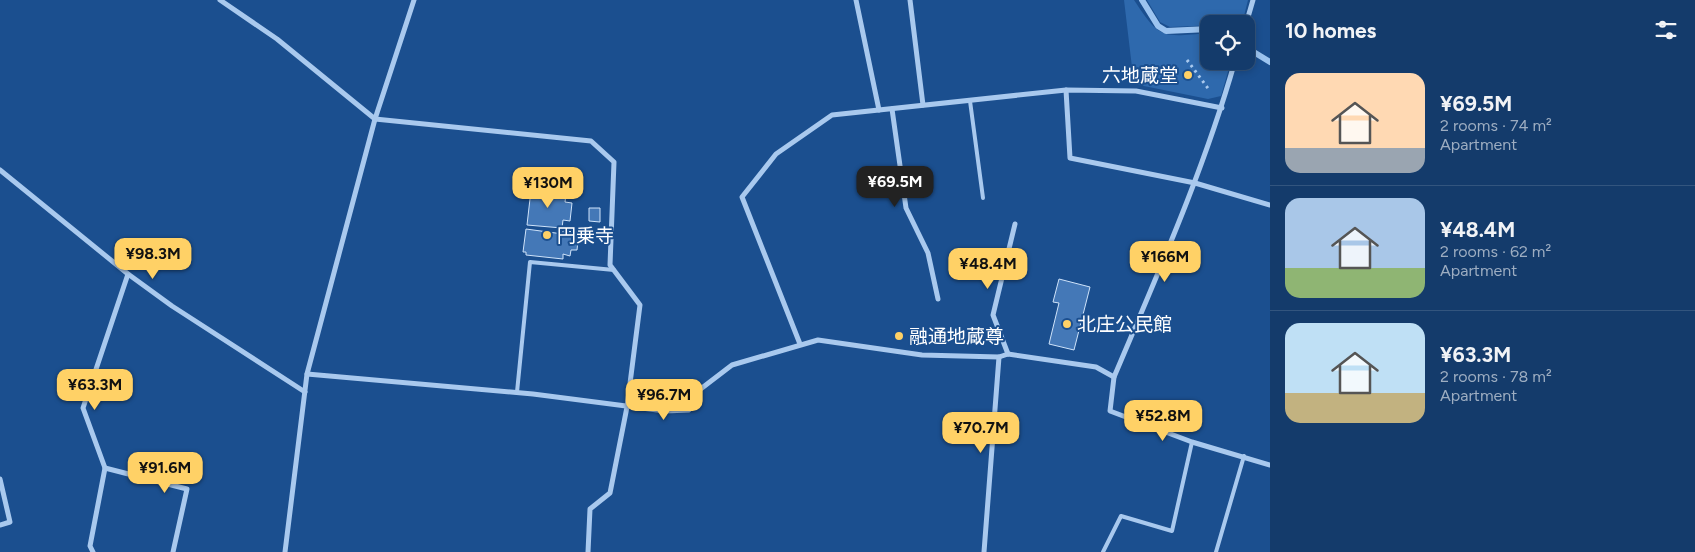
<!DOCTYPE html>
<html lang="en">
<head>
<meta charset="utf-8">
<style>
	body { margin:0; font-family:Figtree,"Noto Sans JP",sans-serif; background:#214673; color:#f1f3f6; height:100vh; display:flex; flex-direction:column; font-size:19px; white-space:nowrap }
	* { box-sizing:border-box; margin:0 }
	p { font-size:16px; color:#9dadc1 }
	.icon { flex:none; width:28px; height:28px; fill:none; stroke:currentColor; stroke-width:2; stroke-linecap:round; stroke-linejoin:round }
	.map { position:relative; flex:1; overflow:hidden }
	.sheet { display:flex; flex-direction:column; background:#143b6b; width:425px }
	.sheet>* { flex:none }
	.tools { position:absolute; left:1200px; top:15px; display:grid; gap:10px }
	.tools a { display:grid; place-items:center; width:55px; height:55px; border-radius:10px; background:#143b6b; box-shadow:0 2px 8px #0003,0 0 0 1px #33557e; font-size:25px }
	.price { position:absolute; translate:-50% -42px; padding:0 11px; border-radius:10px; background:#ffd166; color:#111; font-size:16px; line-height:32px; filter:drop-shadow(0 1px 2px #0008) }
	.price::after { content:''; position:absolute; left:50%; top:30px; width:15px; height:11px; margin-left:-8px; background:inherit; clip-path:polygon(0 0,100% 0,50% 100%) }
	.price.on { background:#222; color:#fff }
	ul { padding:0; list-style:none }
	li { display:flex; align-items:center; gap:15px; height:125px; padding:0 15px }
	li+li { border-top:1px solid #33557e }
	li span { display:grid; place-items:center; flex:none; width:140px; height:100px; border-radius:15px; color:#555 }
	li>.icon { margin-inline-start:auto }
	span .icon { width:60px; height:60px; fill:#fffc; stroke-width:1 }
	li b { font-size:21px }
	h2 { display:flex; justify-content:space-between; align-items:center; height:60px; padding:0 15px; font-size:21px }
	main { display:flex; flex:1; min-height:0 }
	.map>svg:first-child { display:block }
</style>
</head>
<body>
<main>
<div class="map">
<svg width="1270" height="552" viewBox="0 0 1270 552">
	<rect width="100%" height="100%" fill="#1b4f8f"/>
	<g fill="#2e69ad">
		<path d="M 1124,0 L 1134,0 C 1160,40 1162,37 1209,33 L 1209,61 L 1231,61 L 1221,96 L 1208,99 L 1134,84 Z"/>
		<path d="M 1147,0 L 1248,0 L 1242,24 L 1170,27 L 1160,22 Z"/>
	</g>
	<g fill="none" stroke-linecap="round" stroke-linejoin="round">
		<g stroke="#9cc4f0" stroke-width="6">
			<path d="M 1142,0 L 1158,26 L 1166,31 L 1209,29"/>
			<path d="M 1252,51 L 1270,62"/>
		</g>
	</g>
	<g fill="#4478b7" stroke="#cfe3fa">
		<path d="M 531,190 L 566,194 L 565,202 L 572,203 L 570,221 L 563,220 L 562,228 L 527,225 Z"/>
		<path d="M 589,208 L 600,208 L 600,222 L 589,221 Z"/>
		<path d="M 526,229 L 563,234 L 563,231 L 579,232 L 577,250 L 571,250 L 570,256 L 563,254 L 563,259 L 526,255 L 526,252 L 523,252 Z"/>
		<path d="M 1059,279 L 1090,287 L 1074,350 L 1049,344 L 1059,303 L 1053,302 Z"/>
	</g>
	<g fill="none" stroke-linecap="round" stroke-linejoin="round">
		<path stroke="#a9c9ee" stroke-width="3" stroke-dasharray="2.5 4" stroke-linecap="butt" d="M 1187,60 L 1210,91"/>
		<g stroke="#a9c9ee" stroke-width="4">
			<path d="M 970,101 L 983,198"/>
			<path d="M 517,392 L 530,262 L 614,270"/>
			<path d="M 1103,552 L 1121,516 L 1172,531 L 1192,442"/>
			<path d="M 1216,552 L 1244,456"/>
		</g>
		<g stroke="#a9c9ee" stroke-width="5">
			<path d="M 220,0 L 277,39 L 375,119 L 591,141 L 614,162 L 610,265 L 640,305 L 627,407 L 610,493 L 590,509 L 588,552"/>
			<path d="M 856,0 L 879,110"/>
			<path d="M 910,0 L 923,105"/>
			<path d="M 1246,24 L 1253,0"/>
			<path d="M 1066,90 L 1070,158 L 1195,183 L 1270,205"/>
			<path d="M 892,109 L 906,208 L 928,253 L 938,299"/>
			<path d="M 0,170 L 128,274 L 172,306 L 305,392"/>
			<path d="M 800,344 L 742,197 L 776,154 L 832,115 L 1066,90 L 1136,91 L 1222,108"/>
			<path d="M 1008,354 L 993,315 L 1015,224"/>
			<path d="M 307,374 L 533,394 L 665,411 L 689,410 L 698,391 L 732,365 L 818,340 L 922,355 L 999,357 L 1008,354 L 1096,367 L 1114,377 C 1158,273 1204,170 1235,61"/>
			<path d="M 1114,377 L 1110,411 L 1192,442 L 1270,465"/>
			<path d="M 105,468 L 187,489 L 173,552"/>
			<path d="M 0,479 L 10,522 L 0,525"/>
			<path d="M 93,552 L 90,546 L 105,468 L 83,408 L 128,274"/>
			<path d="M 285,552 L 307,374 L 375,119 L 414,0"/>
			<path d="M 984,552 L 999,357"/>
		</g>
	</g>
	<g fill="#ffd166" stroke="#1b4f8f" stroke-width="2">
		<circle cx="1188" cy="75" r="5"/>
		<circle cx="547" cy="235" r="5"/>
		<circle cx="1067" cy="324" r="5"/>
		<circle cx="899" cy="336" r="5"/>
	</g>
	<g text-anchor="middle" dominant-baseline="central" stroke-width="4" stroke-linejoin="round" paint-order="stroke">
		<g font-size="19" fill="#fff" stroke="#1b4f8f" text-anchor="start">
			<text x="1178" y="75" text-anchor="end">六地蔵堂</text>
			<text x="557" y="235">円乗寺</text>
			<text x="1077" y="324">北庄公民館</text>
			<text x="909" y="336">融通地蔵尊</text>
		</g>
	</g>
</svg>
<div class="tools">
<a><svg class="icon" aria-label="locate" viewBox="0 0 24 24"><circle cx="12" cy="12" r="6"/><path d="M12 2v4M12 18v4M2 12h4M18 12h4"/></svg></a>
</div>
<b class="price on" style="left:895px;top:208px">¥69.5M</b>
<b class="price" style="left:548px;top:209px">¥130M</b>
<b class="price" style="left:153px;top:280px">¥98.3M</b>
<b class="price" style="left:1165px;top:283px">¥166M</b>
<b class="price" style="left:988px;top:290px">¥48.4M</b>
<b class="price" style="left:95px;top:411px">¥63.3M</b>
<b class="price" style="left:664px;top:421px">¥96.7M</b>
<b class="price" style="left:1163px;top:442px">¥52.8M</b>
<b class="price" style="left:981px;top:454px">¥70.7M</b>
<b class="price" style="left:165px;top:494px">¥91.6M</b>
</div>
<section class="sheet">
<h2>10 homes<svg class="icon" aria-label="filters" viewBox="0 0 24 24"><path d="M4 7h16M4 17h16"/><circle cx="9" cy="7" r="2"/><circle cx="15" cy="17" r="2"/></svg></h2>
<ul>
<li><span style="background:linear-gradient(#ffd9b3 75%,#9aa5b1 0)"><svg class="icon" aria-label="home" viewBox="0 0 24 24"><path d="M3 11l9-7 9 7M6 9v11h12V9"/></svg></span><div><b>¥69.5M</b><p>2 rooms · 74 m²</p><p>Apartment</p></div></li>
<li><span style="background:linear-gradient(#a9c7e8 70%,#8fb573 0)"><svg class="icon" aria-label="home" viewBox="0 0 24 24"><path d="M3 11l9-7 9 7M6 9v11h12V9"/></svg></span><div><b>¥48.4M</b><p>2 rooms · 62 m²</p><p>Apartment</p></div></li>
<li><span style="background:linear-gradient(#bfe0f5 70%,#c2b280 0)"><svg class="icon" aria-label="home" viewBox="0 0 24 24"><path d="M3 11l9-7 9 7M6 9v11h12V9"/></svg></span><div><b>¥63.3M</b><p>2 rooms · 78 m²</p><p>Apartment</p></div></li>
</ul>
</section>
</main>
</body>
</html>
